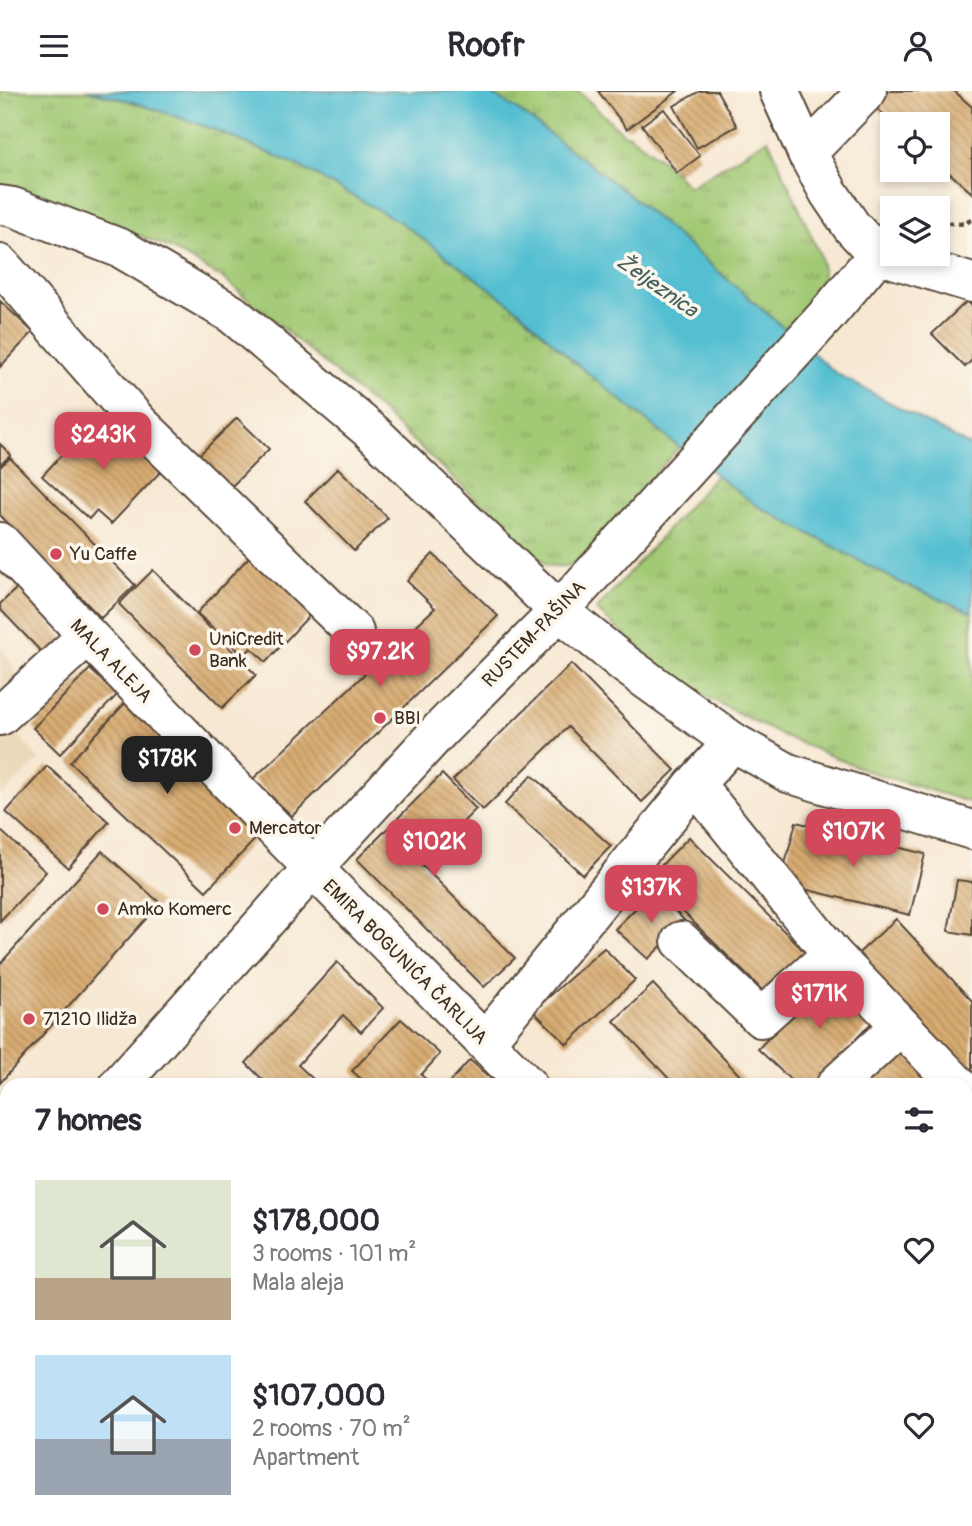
<!DOCTYPE html>
<html lang="en">
<head>
<meta charset="utf-8">
<style>
	body { margin:0; font-family:Pangolin,sans-serif; background:#f2f2f3; color:#2b2b33; height:100vh; display:flex; flex-direction:column; font-size:26px; white-space:nowrap }
	* { box-sizing:border-box; margin:0 }
	p { font-size:23px; color:#7c7c81 }
	.icon { flex:none; width:38px; height:38px; fill:none; stroke:currentColor; stroke-width:2; stroke-linecap:round; stroke-linejoin:round }
	.map { position:relative; flex:1; overflow:hidden }
	.drawer { position:absolute; left:0px; top:987px; width:973px; height:448px; display:flex; flex-direction:column; background:#fff; border-radius:21px 21px 0 0; box-shadow:0 4px 10px #0003 }
	.drawer>* { flex:none }
	.buttons { position:absolute; left:880px; top:21px; display:grid; gap:14px }
	.buttons a { display:grid; place-items:center; width:70px; height:70px; border-radius:0px; background:#fff; box-shadow:0 4px 10px #0003; font-size:35px }
	.price { position:absolute; translate:-50% -60px; padding:0 16px; border-radius:14px; background:#d1495b; color:#fff; font-size:23px; line-height:46px; filter:drop-shadow(0 2px 4px #0008) }
	.price::after { content:''; position:absolute; left:50%; top:42px; width:21px; height:16px; margin-left:-10px; background:inherit; clip-path:polygon(0 0,100% 0,50% 100%) }
	.price.selected { background:#222; color:#fff }
	ul { padding:0; list-style:none }
	li { display:flex; align-items:center; gap:21px; height:175px; padding:0 35px }
	li span { display:grid; place-items:center; flex:none; width:196px; height:140px; border-radius:0px; color:#555 }
	li>.icon { margin-inline-start:auto }
	span .icon { width:84px; height:84px; fill:#fffc; stroke-width:1 }
	li b { font-size:30px }
	h2 { display:flex; justify-content:space-between; align-items:center; height:84px; padding:0 35px; font-size:30px }
	header { display:flex; justify-content:space-between; align-items:center; height:91px; padding:0 35px; background:#fff; font-size:32px; font-weight:700 }
	.map>svg:first-child { display:block }
</style>
</head>
<body>
<header><svg class="icon" aria-label="menu" viewBox="0 0 24 24"><path d="M4 6h16M4 12h16M4 18h16"/></svg>Roofr<svg class="icon" aria-label="person" viewBox="0 0 24 24"><circle cx="12" cy="8" r="4"/><path d="M4 21q1-7 8-7t8 7"/></svg></header>
<div class="map">
<svg width="972" height="1435" viewBox="0 0 972 1435">
	<defs>
		<pattern id="grass-tufts" width="24" height="20" patternUnits="userSpaceOnUse" patternTransform="scale(1.75)"><rect width="24" height="20" fill="#a2c974"/><path d="M3 7l-1-3M5 7V3M7 7l1-3M15 17l-1-3M17 17v-4M19 17l1-3" fill="none" stroke="#85a35f"/></pattern>
		<pattern id="building-back-hatch" width="6" height="6" patternUnits="userSpaceOnUse" patternTransform="scale(1.75)"><rect width="6" height="6" fill="#d8ac72"/><path d="M-1 5l2 2M0 0l6 6M5-1l2 2" fill="none" stroke="#b08c5d"/></pattern>
	</defs>
	<rect width="100%" height="100%" fill="#fbf7ec"/>
	<filter id="ink" filterUnits="userSpaceOnUse"><feTurbulence type="fractalNoise" baseFrequency=".0143" numOctaves="2"/><feDisplacementMap in="SourceGraphic" scale="14" xChannelSelector="R" yChannelSelector="G"/><feConvolveMatrix kernelMatrix="1 2 1 2 8 2 1 2 1" color-interpolation-filters="sRGB"/></filter>
	<filter id="wash" filterUnits="userSpaceOnUse"><feTurbulence type="fractalNoise" baseFrequency=".00686" numOctaves="4" result="noise"/><feDisplacementMap in="SourceGraphic" scale="28" xChannelSelector="R" yChannelSelector="G"/><feGaussianBlur stdDeviation="1.57" result="paint"/><feColorMatrix in="noise" values="0 0 0 0 0 0 0 0 0 0 0 0 0 0 0 0 0 1.4 0 .05"/><feComposite in="paint" operator="in"/></filter>
	<g filter="url(#wash)">
		<rect width="100%" height="100%" fill="#f7e8d3"/>
		<path fill="#ecd8ba" d="M 0,554 L 33,608 L 11,635 L 39,669 L 0,706 Z"/>
		<g fill="url(#grass-tufts)" stroke="#6e7a49" stroke-width="2">
			<path d="M 0,0 L 89,0 L 130,10 L 213,38 L 297,74 L 400,131 L 452,167 L 519,219 L 573,270 L 679,356 L 588,462 C 572,476 568,477 547,474 L 382,321 L 224,188 L 168,156 L 41,106 L 0,95 Z"/>
			<path d="M 486,0 L 578,0 L 625,44 L 628,43 L 665,71 L 689,96 L 768,48 L 820,164 C 830,208 816,211 786,239 L 632,106 L 518,19 Z"/>
			<path d="M 717,383 L 756,414 L 903,493 L 972,521 L 972,712 L 870,681 L 779,643 L 681,593 L 596,519 Z"/>
		</g>
		<path fill="#55bfd2" stroke="#487478" stroke-width="2" d="M 89,0 L 486,0 L 518,19 L 632,106 L 837,283 L 972,356 L 972,521 L 903,493 L 756,414 L 679,356 L 573,270 L 519,219 L 400,131 L 297,74 L 213,38 L 130,10 Z"/>
		<g id="blocks">
			<g fill="url(#building-back-hatch)">
				<path d="M 598,0 L 678,0 L 627,38 Z"/>
				<path d="M 700,0 L 717,0 L 737,35 L 697,57 L 674,15 Z"/>
				<path d="M 885,0 L 954,0 L 972,16 L 972,102 L 938,72 L 938,33 L 894,33 L 873,14 Z"/>
				<path d="M 664,18 L 700,65 L 677,82 L 642,34 Z"/>
				<path d="M 0,210 L 33,241 L 0,276 Z"/>
				<path d="M 967,210 L 972,215 L 972,269 L 965,276 L 932,243 Z"/>
				<path d="M 237,327 L 269,358 L 230,397 L 198,365 Z"/>
				<path d="M 94,329 L 110,343 L 118,334 L 164,377 L 111,433 L 96,420 L 89,428 L 42,385 Z"/>
				<path d="M 0,353 L 11,364 L 0,374 Z"/>
				<path d="M 10,367 L 135,494 L 101,527 L 0,424 L 0,376 Z"/>
				<path d="M 338,377 L 388,427 L 354,460 L 305,410 Z"/>
				<path d="M 433,463 L 498,525 L 292,725 L 253,688 L 435,517 L 407,490 Z"/>
				<path d="M 249,466 L 265,480 L 319,514 L 266,571 L 251,557 L 244,565 L 197,522 Z"/>
				<path d="M 153,479 L 256,584 L 222,617 L 119,513 Z"/>
				<path d="M 17,497 L 70,554 L 51,571 L 0,518 L 0,513 Z"/>
				<path d="M 571,573 L 675,679 L 642,711 L 568,636 L 483,719 L 453,689 Z"/>
				<path d="M 90,578 L 117,604 L 60,663 L 33,637 Z"/>
				<path d="M 127,610 L 265,738 L 206,800 L 70,671 Z"/>
				<path d="M 47,675 L 109,731 L 68,777 L 6,721 Z"/>
				<path d="M 442,683 L 476,718 L 421,773 L 515,867 L 484,896 L 357,768 Z"/>
				<path d="M 532,684 L 611,755 L 583,784 L 505,713 Z"/>
				<path d="M 796,731 L 925,763 L 910,824 L 780,792 Z"/>
				<path d="M 0,739 L 46,781 L 0,830 Z"/>
				<path d="M 689,746 L 808,864 L 768,905 L 649,787 Z"/>
				<path d="M 102,760 L 160,812 L 0,992 L 0,873 Z"/>
				<path d="M 957,789 L 972,791 L 972,844 L 948,840 Z"/>
				<path d="M 654,799 L 686,831 L 648,868 L 615,838 Z"/>
				<path d="M 896,828 L 972,910 L 972,1000 L 851,869 Z"/>
				<path d="M 604,857 L 635,889 L 567,953 L 533,920 Z"/>
				<path d="M 337,871 L 383,917 L 361,941 L 343,924 L 298,974 L 313,988 L 307,994 L 268,994 L 246,972 Z"/>
				<path d="M 833,880 L 879,924 L 812,994 L 796,994 L 758,958 Z"/>
				<path d="M 653,893 L 749,994 L 675,994 L 614,930 Z"/>
				<path d="M 401,928 L 440,963 L 421,984 L 433,994 L 368,994 L 352,980 Z"/>
				<path d="M 898,955 L 930,988 L 923,994 L 857,994 Z"/>
				<path d="M 470,969 L 498,994 L 447,994 Z"/>
				<path d="M 972,1063 L 972,1128 L 966,1134 L 966,1069 Z"/>
				<path d="M 7,1217 L 7,1250 L 0,1245 L 0,1226 Z"/>
				<path d="M 19,1428 L 49,1428 L 55,1432 L 52,1435 L 12,1435 Z"/>
				<path d="M 124,1428 L 149,1428 L 142,1435 L 131,1435 Z"/>
				<path d="M 278,1428 L 363,1428 L 371,1435 L 286,1435 Z"/>
				<path d="M 449,1428 L 505,1428 L 498,1435 L 442,1435 Z"/>
				<path d="M 870,1428 L 924,1428 L 917,1435 L 863,1435 Z"/>
			</g>
		</g>
	</g>
	<g filter="url(#ink)">
		<use href="#blocks" fill-opacity="0" stroke="#574639" stroke-width="2"/>
		<g fill="none" stroke-linecap="round" stroke-linejoin="round">
			<defs>
				<g id="minor">
					<path d="M 779,0 L 807,62 L 829,102 L 852,136 L 877,163 L 972,192"/>
					<path d="M 807,62 L 867,0"/>
					<path d="M 0,114 L 13,116 L 122,158 L 232,223 L 372,341 L 559,520 L 626,574 L 733,651 L 788,682 L 972,739"/>
					<path d="M 0,173 L 139,332 L 354,541"/>
					<path d="M 0,451 C 171,636 350,814 527,994"/>
					<path d="M 0,625 L 87,545"/>
					<path d="M 733,651 L 693,695 L 704,704 L 832,863 L 958,994"/>
					<path d="M 681,850 L 761,927 L 832,863"/>
					<path d="M 485,951 L 693,695"/>
					<path d="M 119,994 L 312,778 L 441,638 L 559,520 L 826,225 L 888,151"/>
					<path d="M 836,994 L 900,935"/>
					<path d="M 966,1044 L 972,1038"/>
					<path d="M 0,1127 L 7,1119"/>
					<path d="M 966,1238 L 972,1237"/>
					<path d="M 0,1366 L 7,1371"/>
					<path d="M 86,1428 L 94,1435"/>
					<path d="M 401,1428 L 409,1435"/>
					<path d="M 1,1435 L 7,1427"/>
					<path d="M 160,1435 L 166,1428"/>
				</g>
				<g id="major">
					<path d="M 966,1306 L 972,1303"/>
					<path d="M 967,1370 L 972,1339"/>
					<path d="M 707,1435 L 721,1428"/>
				</g>
			</defs>
			<use href="#minor" stroke="#574639" stroke-width="42"/>
			<use href="#major" stroke="#574639" stroke-width="42"/>
			<path stroke="#574639" stroke-width="4.5" stroke-dasharray="5 5" stroke-linecap="butt" d="M 938,131 L 966,133 L 972,127"/>
			<use href="#minor" stroke="#fff" stroke-width="38"/>
			<use href="#major" stroke="#fbbb8d" stroke-width="38"/>
		</g>
	</g>
	<g fill="#d1495b" stroke="#fbf7ec" stroke-width="2.5">
		<circle cx="56" cy="463" r="7"/>
		<circle cx="195" cy="559" r="7"/>
		<circle cx="380" cy="627" r="7"/>
		<circle cx="235" cy="737" r="7"/>
		<circle cx="103" cy="818" r="7"/>
		<circle cx="29" cy="928" r="7"/>
	</g>
	<g text-anchor="middle" dominant-baseline="central" stroke-width="7" stroke-linejoin="round" paint-order="stroke">
		<g font-size="19" fill="#3b2a1e" stroke="#fbf7ec" text-anchor="start">
			<text x="70" y="463">Yu Caffe</text>
			<text x="209" y="548">UniCredit<tspan x="209" dy="22">Bank</tspan></text>
			<text x="394" y="627">BBI</text>
			<text x="249" y="737">Mercator</text>
			<text x="117" y="818">Amko Komerc</text>
			<text x="43" y="928">71210 Ilidža</text>
		</g>
		<g font-size="19" fill="#3b2a1e" stroke="#fbf7ec">
			<text transform="translate(534 543) rotate(-46)">RUSTEM-PAŠINA</text>
			<text transform="translate(111 570) rotate(46)">MALA ALEJA</text>
			<text transform="translate(405 871) rotate(45)">EMIRA BOGUNIĆA ČARLIJA</text>
		</g>
		<g font-size="21" font-style="italic" fill="#445e5d" stroke="#fbf7ec">
			<text transform="translate(657 195) rotate(35)">Željeznica</text>
		</g>
	</g>
</svg>
<div class="buttons">
<a><svg class="icon" aria-label="locate" viewBox="0 0 24 24"><circle cx="12" cy="12" r="6"/><path d="M12 2v4M12 18v4M2 12h4M18 12h4"/></svg></a>
<a><svg class="icon" aria-label="layers" viewBox="0 0 24 24"><path d="M12 4l9 5-9 5-9-5zM3 14l9 5 9-5"/></svg></a>
</div>
<b class="price" style="left:103px;top:381px">$243K</b>
<b class="price" style="left:380px;top:598px">$97.2K</b>
<b class="price selected" style="left:167px;top:705px">$178K</b>
<b class="price" style="left:853px;top:778px">$107K</b>
<b class="price" style="left:434px;top:788px">$102K</b>
<b class="price" style="left:651px;top:834px">$137K</b>
<b class="price" style="left:819px;top:940px">$171K</b>
<section class="drawer">
<h2>7 homes<svg class="icon" aria-label="filters" viewBox="0 0 24 24"><path d="M4 7h16M4 17h16"/><circle cx="9" cy="7" r="2"/><circle cx="15" cy="17" r="2"/></svg></h2>
<ul>
<li><span style="background:linear-gradient(#dfe7d0 70%,#b9a48a 0)"><svg class="icon" aria-label="home" viewBox="0 0 24 24"><path d="M3 11l9-7 9 7M6 9v11h12V9"/></svg></span><div><b>$178,000</b><p>3 rooms · 101 m²</p><p>Mala aleja</p></div><svg class="icon" aria-label="heart" viewBox="0 0 24 24"><path d="M12 20l-8-8c-3-5 5-10 8-4 3-6 11-1 8 4z"/></svg></li>
<li><span style="background:linear-gradient(#bfe0f5 60%,#9aa5b1 0)"><svg class="icon" aria-label="home" viewBox="0 0 24 24"><path d="M3 11l9-7 9 7M6 9v11h12V9"/></svg></span><div><b>$107,000</b><p>2 rooms · 70 m²</p><p>Apartment</p></div><svg class="icon" aria-label="heart" viewBox="0 0 24 24"><path d="M12 20l-8-8c-3-5 5-10 8-4 3-6 11-1 8 4z"/></svg></li>
</ul>
</section>
</div>
</body>
</html>
